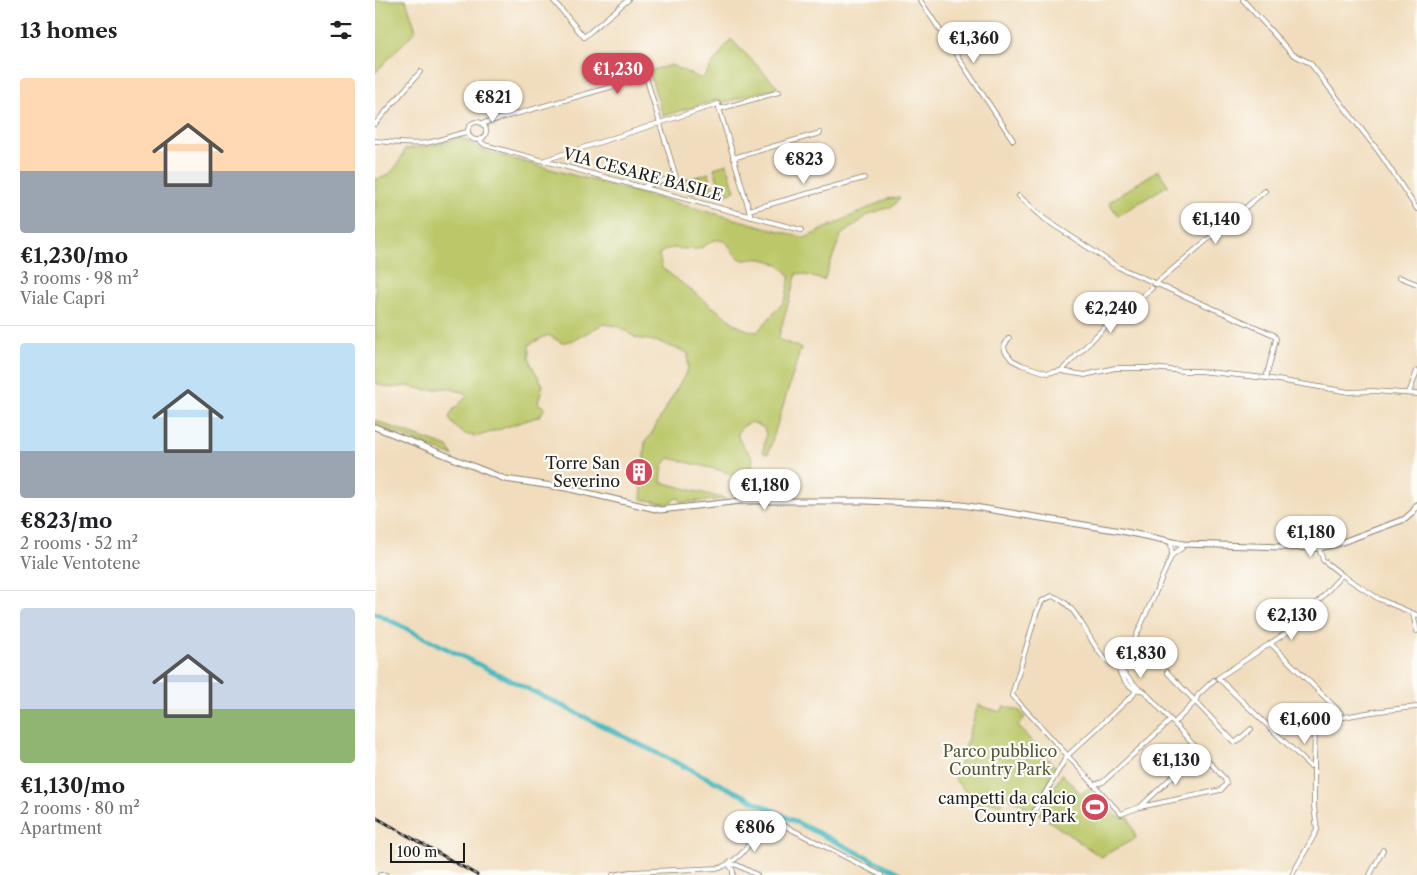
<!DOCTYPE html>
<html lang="en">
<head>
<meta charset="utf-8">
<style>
	body { margin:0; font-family:"Libre Caslon Text",serif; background:#f2f2f2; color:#202124; height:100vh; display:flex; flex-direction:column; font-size:19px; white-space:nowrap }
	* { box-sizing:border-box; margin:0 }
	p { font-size:16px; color:#757577 }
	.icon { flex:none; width:28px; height:28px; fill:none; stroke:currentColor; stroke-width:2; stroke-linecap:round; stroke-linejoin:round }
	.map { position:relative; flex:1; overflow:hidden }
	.panel { display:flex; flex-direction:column; background:#fff; width:375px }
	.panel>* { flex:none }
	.scale { position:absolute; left:15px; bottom:12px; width:75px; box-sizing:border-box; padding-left:5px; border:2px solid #1c1c1c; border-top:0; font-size:14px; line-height:18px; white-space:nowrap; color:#1c1c1c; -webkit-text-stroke:4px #fdfcf7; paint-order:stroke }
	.price { position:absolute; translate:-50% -42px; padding:0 11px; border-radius:18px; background:#fff; color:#222; font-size:16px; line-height:32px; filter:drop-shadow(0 1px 2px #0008) }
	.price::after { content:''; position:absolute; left:50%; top:30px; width:15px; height:11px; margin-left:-8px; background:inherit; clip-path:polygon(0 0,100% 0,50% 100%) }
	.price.on { background:#d1495b; color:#fff }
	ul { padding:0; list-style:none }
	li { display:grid; align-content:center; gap:10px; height:265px; padding:0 20px }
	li+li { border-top:1px solid #e0e0e0 }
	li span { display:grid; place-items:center; height:155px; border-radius:5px; color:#555 }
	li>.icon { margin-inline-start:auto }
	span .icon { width:90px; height:90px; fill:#fffc; stroke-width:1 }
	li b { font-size:21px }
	h2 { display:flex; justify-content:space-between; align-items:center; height:60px; padding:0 20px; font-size:21px }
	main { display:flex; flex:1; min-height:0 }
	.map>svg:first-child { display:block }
</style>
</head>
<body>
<main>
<section class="panel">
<h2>13 homes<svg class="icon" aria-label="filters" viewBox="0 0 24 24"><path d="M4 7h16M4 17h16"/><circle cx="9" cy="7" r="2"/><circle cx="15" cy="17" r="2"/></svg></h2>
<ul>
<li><span style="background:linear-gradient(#ffd9b3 60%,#9aa5b1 0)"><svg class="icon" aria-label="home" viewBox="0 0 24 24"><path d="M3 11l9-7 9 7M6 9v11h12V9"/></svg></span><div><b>€1,230/mo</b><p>3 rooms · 98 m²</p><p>Viale Capri</p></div></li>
<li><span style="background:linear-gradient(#bfe0f5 70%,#9aa5b1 0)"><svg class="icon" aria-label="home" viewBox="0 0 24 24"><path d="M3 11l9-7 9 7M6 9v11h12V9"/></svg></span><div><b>€823/mo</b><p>2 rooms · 52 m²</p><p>Viale Ventotene</p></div></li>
<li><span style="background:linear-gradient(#c9d6e8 65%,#8fb573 0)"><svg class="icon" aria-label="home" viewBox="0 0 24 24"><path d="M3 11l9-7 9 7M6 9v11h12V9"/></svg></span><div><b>€1,130/mo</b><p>2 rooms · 80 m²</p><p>Apartment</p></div></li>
</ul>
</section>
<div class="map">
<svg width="1042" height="875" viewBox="0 0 1042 875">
	<rect width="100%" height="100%" fill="#fdfcf7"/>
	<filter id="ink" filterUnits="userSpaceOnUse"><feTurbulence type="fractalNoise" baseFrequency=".02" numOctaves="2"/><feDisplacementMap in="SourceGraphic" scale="10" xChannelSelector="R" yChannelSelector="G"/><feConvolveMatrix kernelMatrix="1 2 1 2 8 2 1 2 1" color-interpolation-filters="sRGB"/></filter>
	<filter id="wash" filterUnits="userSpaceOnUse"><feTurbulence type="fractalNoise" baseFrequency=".0096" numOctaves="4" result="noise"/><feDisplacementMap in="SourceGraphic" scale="20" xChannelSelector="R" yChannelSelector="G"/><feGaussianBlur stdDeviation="1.12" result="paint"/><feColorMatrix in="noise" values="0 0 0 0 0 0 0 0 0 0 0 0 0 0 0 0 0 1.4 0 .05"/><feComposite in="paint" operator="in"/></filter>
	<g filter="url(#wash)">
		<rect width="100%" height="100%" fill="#f1ddbd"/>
		<g fill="#bbc769" stroke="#6c7242" fill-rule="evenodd">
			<path d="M 0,0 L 31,0 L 41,30 L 0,73 Z"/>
			<path d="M 356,39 L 403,87 L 347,103 L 345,99 L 288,116 L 274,71 L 296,65 L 327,79 Z"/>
			<path d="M 85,137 L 109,151 L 430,238 L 512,199 L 525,197 L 518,206 L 495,214 L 466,235 L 449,280 L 422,273 L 403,339 L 426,348 L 393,454 L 388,452 L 391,434 L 389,428 L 377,422 C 351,432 367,443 378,458 L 376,482 L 348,471 L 294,458 L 288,465 L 286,482 L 351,499 L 306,503 L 304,498 L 299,499 L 295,504 L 266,499 L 270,442 L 275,436 L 313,369 L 313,353 L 284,342 L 261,338 L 243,326 L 228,324 L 199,340 L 187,343 L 173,335 L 154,345 L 154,358 L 156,364 L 168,385 L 163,403 L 170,408 L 165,416 L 104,436 C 90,437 81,430 74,418 L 77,411 L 92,396 L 87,392 L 72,388 L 52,390 L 32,386 L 16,388 L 0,383 L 0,179 C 16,179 25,162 30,149 L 55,146 ZM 339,240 C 359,239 352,252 366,259 C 370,261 373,260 377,259 C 392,257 406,264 415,276 L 411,297 L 408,303 L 382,332 L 375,331 L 363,326 L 287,268 L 284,255 C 294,243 308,251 322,249 C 329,247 333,243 339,240 Z"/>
			<path d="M 352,164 L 360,191 L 347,195 L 339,168 Z"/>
			<path d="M 783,170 L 793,185 L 743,216 L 734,202 Z"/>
			<path d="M 334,173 L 338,188 L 314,195 L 310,180 Z"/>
			<path d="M 0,420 L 14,426 L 73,447 L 78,456 L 0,425 Z"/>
			<path d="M 603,705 L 626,712 L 629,706 L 645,711 L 650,717 L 643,726 L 681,768 L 658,811 L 631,796 L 625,805 L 614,801 L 604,806 L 580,780 Z"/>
			<path d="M 687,774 L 706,794 L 715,787 L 742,816 L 747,818 L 753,817 L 761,838 L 726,857 L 664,814 Z"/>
		</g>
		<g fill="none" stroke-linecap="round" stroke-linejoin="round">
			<path stroke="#4bbac1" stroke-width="5" d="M 0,613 L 528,875"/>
		</g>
	</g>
	<g filter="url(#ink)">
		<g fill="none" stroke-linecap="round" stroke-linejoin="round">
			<defs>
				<g id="minor">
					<path d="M 178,0 L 209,37 L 253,0"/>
					<path d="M 545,0 L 638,140"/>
					<path d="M 868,0 L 917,54 L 935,63 L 1004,152 L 1042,209"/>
					<path d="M 344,109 L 404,92"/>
					<circle cx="102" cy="131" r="9"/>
					<path d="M 0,124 L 45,72"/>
					<path d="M 108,125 L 109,123 L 271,77 L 301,177 L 270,186"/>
					<path d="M 104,140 L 110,145 L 426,230"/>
					<path d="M 0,141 C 17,142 34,145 51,143 C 65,141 78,134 93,132"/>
					<path d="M 358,158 L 445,133"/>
					<path d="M 170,160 L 343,104 L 376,217"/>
					<path d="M 644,196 L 671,220 L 743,267 L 899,335 L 901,339 L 891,378"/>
					<path d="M 374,210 L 489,178"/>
					<path d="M 1024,277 L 1042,284"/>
					<path d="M 780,284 L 890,191"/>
					<path d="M 634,338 L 629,346 L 630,351 L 637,360 L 647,365 L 672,373 L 686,371 L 710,375 L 740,368 L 776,368 L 809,371 L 824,371 L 891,378 L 974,392 L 998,391 L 1042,394"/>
					<path d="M 686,371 L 729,328 L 777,288"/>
					<path d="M 1034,393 L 1042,371"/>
					<path d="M 944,548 L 948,560 L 967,575 L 1004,599 L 1042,615"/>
					<path d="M 797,555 L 807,548 L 808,544"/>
					<path d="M 1038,614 L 1042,631"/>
					<path d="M 896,644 L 966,713"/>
					<path d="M 744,666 L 749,674 L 765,690 C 755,690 743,676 744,666 Z"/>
					<path d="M 792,672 L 860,743 L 876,729"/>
					<path d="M 765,690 L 769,691 L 850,779 L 851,784 L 846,790 L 765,807 L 746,814 L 637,695 L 661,614 L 667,601 L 677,596 C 709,604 718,665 744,666 L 755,650 L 797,555 L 796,542"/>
					<path d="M 799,723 L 820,702 L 823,695 L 839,680"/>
					<path d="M 935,766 L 843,678 L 920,627 L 967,575"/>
					<path d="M 718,785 L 728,782 L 796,720"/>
					<path d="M 765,807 L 825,751"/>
					<path d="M 659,812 L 692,756 L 759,694 L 760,690"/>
					<path d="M 354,864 L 362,865 L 382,875"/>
					<path d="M 354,864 L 358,871 L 358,875"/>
					<path d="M 5,875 L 11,875"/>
					<path d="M 238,875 L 255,872 L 345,868 C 371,856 374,845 385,820 L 394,818 L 506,875"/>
					<path d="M 917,875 L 942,830 L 939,806 L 939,762 L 940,733 L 943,725 C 968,714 1014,710 1042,707"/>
					<path d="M 995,875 L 1008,850"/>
				</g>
				<path id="tertiary" d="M 0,427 L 130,479 L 191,488 L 285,510 L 366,501 L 490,501 L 587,505 L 746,531 L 808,544 L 944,548 L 962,544 L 1030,519 L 1038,512 L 1042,505"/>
			</defs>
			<use href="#minor" stroke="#867c6c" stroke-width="5.5"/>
			<use href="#tertiary" stroke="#867c6c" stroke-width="7"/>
			<use href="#minor" stroke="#fff" stroke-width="4"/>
			<use href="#tertiary" stroke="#fff" stroke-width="5"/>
			<defs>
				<path id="rail" d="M 0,817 L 102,875"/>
			</defs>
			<use href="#rail" stroke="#1c1c1c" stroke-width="3"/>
			<use href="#rail" stroke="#fdfcf7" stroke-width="1" stroke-dasharray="4" stroke-linecap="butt"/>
		</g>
	</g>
	<defs>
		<symbol id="building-disc" viewBox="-11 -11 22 22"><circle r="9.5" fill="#d1495b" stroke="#fdfcf7"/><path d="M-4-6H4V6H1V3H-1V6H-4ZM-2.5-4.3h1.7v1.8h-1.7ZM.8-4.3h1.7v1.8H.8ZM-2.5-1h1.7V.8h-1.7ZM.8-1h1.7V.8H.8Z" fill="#fff"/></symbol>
		<symbol id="stadium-disc" viewBox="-11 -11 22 22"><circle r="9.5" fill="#d1495b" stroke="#fdfcf7"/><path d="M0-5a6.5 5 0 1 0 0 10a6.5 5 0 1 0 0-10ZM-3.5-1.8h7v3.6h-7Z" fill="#fff"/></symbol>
	</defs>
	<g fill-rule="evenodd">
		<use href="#building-disc" x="248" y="456" width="32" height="32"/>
		<use href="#stadium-disc" x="704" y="791" width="32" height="32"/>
	</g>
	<g text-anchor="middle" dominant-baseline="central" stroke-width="4.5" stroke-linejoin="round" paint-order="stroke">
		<g font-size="16" fill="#1c1c1c" stroke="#fdfcf7">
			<text transform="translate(268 174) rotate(15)">VIA CESARE BASILE</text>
		</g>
		<g font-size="16" fill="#1c1c1c" stroke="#fdfcf7" text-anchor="end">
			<text x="245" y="463">Torre San<tspan x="245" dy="18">Severino</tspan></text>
			<text x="701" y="798">campetti da calcio<tspan x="701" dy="18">Country Park</tspan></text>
		</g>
		<g font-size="16" fill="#545837" stroke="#fdfcf7">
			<text x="625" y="751">Parco pubblico<tspan x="625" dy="18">Country Park</tspan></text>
		</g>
	</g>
</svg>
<div class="scale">100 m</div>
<b class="price" style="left:599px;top:64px">€1,360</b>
<b class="price on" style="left:243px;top:95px">€1,230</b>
<b class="price" style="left:118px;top:123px">€821</b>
<b class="price" style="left:429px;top:185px">€823</b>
<b class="price" style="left:841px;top:245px">€1,140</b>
<b class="price" style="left:736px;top:334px">€2,240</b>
<b class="price" style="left:390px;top:511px">€1,180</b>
<b class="price" style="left:936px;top:558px">€1,180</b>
<b class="price" style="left:917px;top:641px">€2,130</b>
<b class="price" style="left:766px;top:679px">€1,830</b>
<b class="price" style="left:930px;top:745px">€1,600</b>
<b class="price" style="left:801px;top:786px">€1,130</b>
<b class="price" style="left:380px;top:853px">€806</b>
</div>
</main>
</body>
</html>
